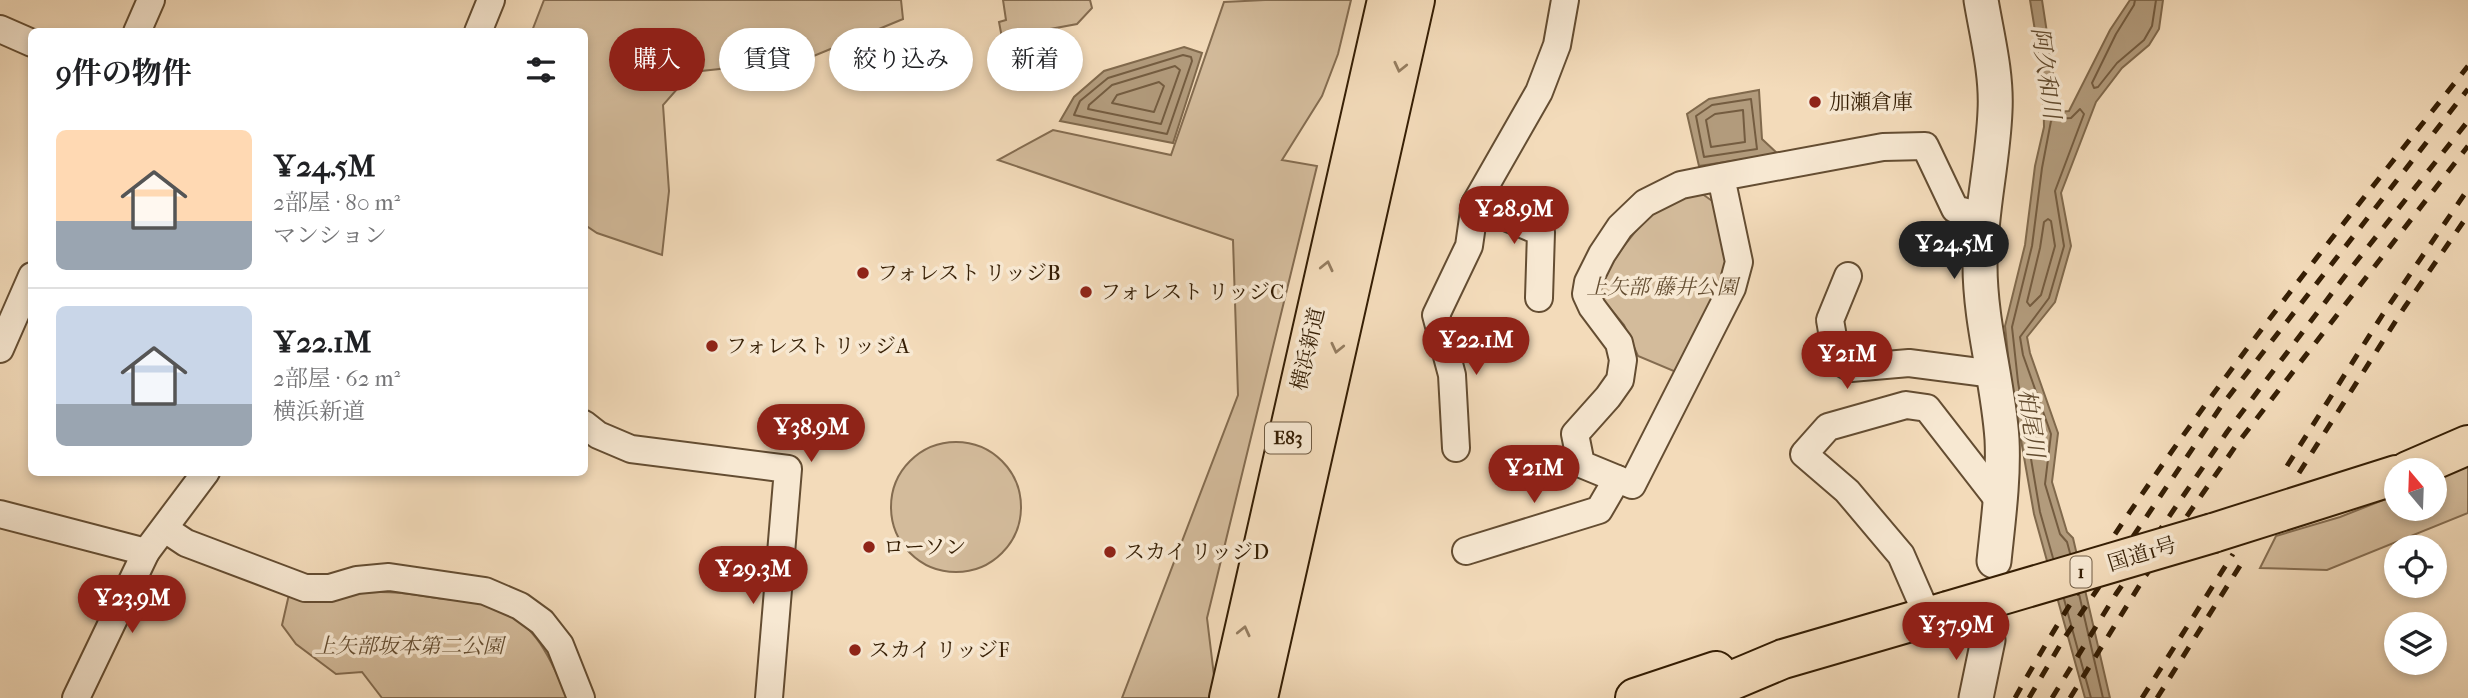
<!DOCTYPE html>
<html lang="ja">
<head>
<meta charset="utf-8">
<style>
	body { margin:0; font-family:"IM FELL French Canon","Noto Serif JP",serif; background:#f6f6f6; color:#202124; height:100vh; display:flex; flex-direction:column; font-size:26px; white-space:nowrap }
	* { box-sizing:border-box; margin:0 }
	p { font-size:23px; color:#757577 }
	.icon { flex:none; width:38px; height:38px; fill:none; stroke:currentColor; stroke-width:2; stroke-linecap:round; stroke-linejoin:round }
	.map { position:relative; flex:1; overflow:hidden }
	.details { position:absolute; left:28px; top:28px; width:560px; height:448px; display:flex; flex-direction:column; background:#fff; border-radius:10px; box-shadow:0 4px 10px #0003 }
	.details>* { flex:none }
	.hud { position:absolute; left:609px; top:28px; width:665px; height:63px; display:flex; gap:14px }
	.needle { width:46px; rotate:341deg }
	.fabs { position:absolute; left:2384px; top:458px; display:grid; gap:14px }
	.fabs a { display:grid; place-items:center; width:63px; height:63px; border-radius:50%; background:#fff; box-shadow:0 4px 10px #0003; font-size:35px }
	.price { position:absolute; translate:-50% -60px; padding:0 16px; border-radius:24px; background:#8f2418; color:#fff; font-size:23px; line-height:46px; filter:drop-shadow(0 2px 4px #0008) }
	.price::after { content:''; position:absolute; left:50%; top:42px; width:21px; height:16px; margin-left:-10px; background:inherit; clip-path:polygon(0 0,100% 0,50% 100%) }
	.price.on { background:#222; color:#fff }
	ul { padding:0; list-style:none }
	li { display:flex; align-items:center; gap:21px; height:175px; padding:0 28px }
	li+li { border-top:2px solid #e0e0e0 }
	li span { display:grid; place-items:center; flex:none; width:196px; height:140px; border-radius:10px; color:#555 }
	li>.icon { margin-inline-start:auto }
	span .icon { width:84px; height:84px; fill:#fffc; stroke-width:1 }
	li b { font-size:30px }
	h2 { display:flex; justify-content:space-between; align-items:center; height:84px; padding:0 28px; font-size:30px }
	.pill { padding:0 24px; border-radius:32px; background:#fff; box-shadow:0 4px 10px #0003; font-size:24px; line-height:63px }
	.pill.on { background:#8f2418; color:#fff }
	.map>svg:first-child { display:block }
</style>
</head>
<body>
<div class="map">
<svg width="2468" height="698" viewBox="0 0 2468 698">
	<rect width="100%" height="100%" fill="#f3dbba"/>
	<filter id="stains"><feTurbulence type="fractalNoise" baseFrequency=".00286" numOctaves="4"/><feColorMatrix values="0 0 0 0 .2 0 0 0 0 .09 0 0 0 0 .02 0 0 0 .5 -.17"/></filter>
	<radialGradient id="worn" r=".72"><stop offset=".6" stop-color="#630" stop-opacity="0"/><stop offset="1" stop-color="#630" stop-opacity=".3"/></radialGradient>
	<g fill="#d3bb9b" stroke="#846c50" stroke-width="2">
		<path d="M 544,0 L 901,0 L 903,19 L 804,60 L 692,72 L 663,105 L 669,191 L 662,255 L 597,233 L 585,225 L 584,32 L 532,31 Z"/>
		<path d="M 1003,0 L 1090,0 L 1092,8 L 1077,24 L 1002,38 L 999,22 L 1006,20 Z"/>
		<path d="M 1265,0 L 1351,0 L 1338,54 L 1322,96 L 1282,160 L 1317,166 L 1207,618 L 1215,684 L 1211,698 L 1122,698 L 1238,395 L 1233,240 L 998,160 L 1053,130 L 1171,155 L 1224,2 Z"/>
		<path d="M 1701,193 L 1715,203 L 1727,257 L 1726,272 L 1676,372 L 1638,356 L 1624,325 L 1600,296 C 1604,266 1639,222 1665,205 C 1675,199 1689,196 1701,193 Z"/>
		<circle cx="956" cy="507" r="65"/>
		<path d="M 2468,464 L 2468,513 L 2327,570 L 2260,568 L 2276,536 L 2340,517 L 2396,495 L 2396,509 L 2434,509 L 2434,480 Z"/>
		<path d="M 290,590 C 316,608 335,596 362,593 C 388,590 412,594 437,598 C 452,600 466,600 480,603 C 531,613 550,655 567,698 L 382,698 L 362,672 L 336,674 L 296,644 L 282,625 Z"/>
	</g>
	<g fill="#b29b7c" stroke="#80694c" stroke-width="2">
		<path d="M 2030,0 L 2042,0 L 2053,72 L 2052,97 L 2058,112 L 2069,111 L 2110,30 L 2130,0 L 2163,0 L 2159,29 L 2149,45 L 2122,68 L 2096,102 L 2061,193 L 2071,246 L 2055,302 L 2027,337 L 2030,353 L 2058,433 L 2052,482 L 2067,532 L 2073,538 L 2110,698 L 2085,698 L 2034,514 L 2011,383 L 2005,326 L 2025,245 L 2035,166 L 2044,127 L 2043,80 Z"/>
		<path d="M 1184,47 L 1202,53 L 1173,143 L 1060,121 L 1074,97 L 1104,71 Z"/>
		<path d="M 1759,90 L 1762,139 L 1778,154 L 1699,166 L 1687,114 L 1709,99 Z"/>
	</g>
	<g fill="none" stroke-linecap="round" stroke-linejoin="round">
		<g stroke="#745c40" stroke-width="2">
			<path d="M 2135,0 L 2134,5 L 2116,34 L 2092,83 L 2094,88 L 2098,87 L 2117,63 L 2144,40 L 2152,26 L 2156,0"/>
			<path d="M 1183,55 L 1191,57 L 1192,61 L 1167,134 L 1074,115 L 1080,101 L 1108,78 Z"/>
			<path d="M 1175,66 L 1180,70 L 1161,124 L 1088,109 L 1089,105 L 1112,85 Z"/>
			<path d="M 1159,82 L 1164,86 L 1154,112 L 1112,103 L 1117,95 Z"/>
			<path d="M 1751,99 L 1757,149 L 1704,157 L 1696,116 L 1712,105 Z"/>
			<path d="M 1743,110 L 1745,142 L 1711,147 L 1706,120 L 1715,114 Z"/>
			<path d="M 2048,219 L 2051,221 L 2055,246 L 2041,295 L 2030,306 L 2027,302 L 2040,248 L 2044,222 Z"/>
			<path d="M 2053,558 L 2040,512 L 2018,382 L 2012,327 L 2032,246 L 2042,168 L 2051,121 L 2054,119 L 2071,118 L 2080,109 L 2084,114 L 2055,191 L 2064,246 L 2049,298 L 2020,337 L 2023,355 L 2051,434 L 2045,484 L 2060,534 L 2067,542 L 2070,553"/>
			<path d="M 2079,594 L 2103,698"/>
			<path d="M 2064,599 L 2091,698"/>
		</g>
		<defs>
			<g id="minor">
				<path d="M 0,29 L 32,43"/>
				<path d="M 137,32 L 151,0"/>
				<path d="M 478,32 L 491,0"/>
				<path d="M 1721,177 L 1739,262 L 1732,288 L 1632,485 L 1581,464 L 1575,434 L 1608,397 L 1620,380 L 1623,360 L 1619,343 L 1592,307 L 1586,294 L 1588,282 L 1602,254 L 1620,227 L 1645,203 L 1681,185 L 1721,177 L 1883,147 L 1925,146 L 1955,209 L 1981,216"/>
				<path d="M 1475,204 L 1541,232 L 1539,298"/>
				<path d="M 1848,276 L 1830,320 L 1837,360 L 1851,368 L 1909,363 L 1994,374"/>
				<path d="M 0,349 L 32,276"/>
				<path d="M 584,424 L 598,435 L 631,449 L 788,469 L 769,698"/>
				<path d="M 1456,448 L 1452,375 L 1436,315 L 1469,246 L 1475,204 L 1539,92 L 1557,45 L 1565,0"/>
				<path d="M 0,514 L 146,552"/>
				<path d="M 165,529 L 186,543 L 305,588 L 330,588 L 357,580 L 389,577 L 485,591 L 520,606 L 542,622 L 560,645 L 581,698"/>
				<path d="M 1466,551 L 1599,510 L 1617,479"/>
				<path d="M 1928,617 L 1901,555 L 1847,491 L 1804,454 L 1828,427 L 1906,405 L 1927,408 L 2000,502"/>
				<path d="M 76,698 L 146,552 L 206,472"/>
			</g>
			<g id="tertiary">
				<path d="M 1981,0 C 1987,36 1997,74 1995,111 C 1993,163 1980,213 1980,265 C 1980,324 1998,380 2002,439 C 2004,479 1998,522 1994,561"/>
				<path d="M 1976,698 L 1988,640"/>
			</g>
			<g id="trunk">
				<path d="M 2408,471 L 2468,445"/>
				<path d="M 2213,533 L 2396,475"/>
				<path d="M 1229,698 L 1387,0"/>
				<path d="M 1258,698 L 1415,0"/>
				<path d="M 1635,698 L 1716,671"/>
				<path d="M 1690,698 L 1783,659 L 1948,611"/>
			</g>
		</defs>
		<use href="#minor" stroke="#644d32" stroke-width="30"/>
		<use href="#tertiary" stroke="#644d32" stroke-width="37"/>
		<use href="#trunk" stroke="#351e04" stroke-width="42"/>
		<use href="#minor" stroke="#f7e8d2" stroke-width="26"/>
		<use href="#tertiary" stroke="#f7e8d2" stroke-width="33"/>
		<use href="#trunk" stroke="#f3dbba" stroke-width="38"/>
		<g stroke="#351e04" stroke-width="5" stroke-dasharray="12 12" stroke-linecap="butt">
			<path d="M 2287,466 L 2383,314 L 2468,189"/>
			<path d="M 2299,473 L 2404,308 L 2468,215"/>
			<path d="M 2015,698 C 2141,471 2308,269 2468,66"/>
			<path d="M 2029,698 L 2063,640 L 2222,405 L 2468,89"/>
			<path d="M 2052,698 L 2116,594 L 2227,432 L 2348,272 L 2468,121"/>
			<path d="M 2070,698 L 2144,578 L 2237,444 L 2468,146"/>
			<path d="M 2142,698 L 2233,554"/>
			<path d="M 2157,698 L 2243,561"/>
		</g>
		<defs>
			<path id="trunk-bridge" d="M 1948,611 L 2213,533"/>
		</defs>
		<use href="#trunk-bridge" stroke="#351e04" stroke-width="42" stroke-linecap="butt"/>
		<use href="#trunk-bridge" stroke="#f3dbba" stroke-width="38"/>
	</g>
	<defs><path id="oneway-chevron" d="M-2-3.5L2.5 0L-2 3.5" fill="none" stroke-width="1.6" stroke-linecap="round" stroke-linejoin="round" transform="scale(1.75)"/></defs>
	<g stroke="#947c5f">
		<use href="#oneway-chevron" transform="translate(1400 67) rotate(103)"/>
		<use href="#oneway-chevron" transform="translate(1327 266) rotate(-77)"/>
		<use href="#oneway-chevron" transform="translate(1337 348) rotate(103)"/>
		<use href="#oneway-chevron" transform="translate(1244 631) rotate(-77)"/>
	</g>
	<g fill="#8f2418" stroke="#f7e8d2" stroke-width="2.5">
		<circle cx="1815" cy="102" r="7"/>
		<circle cx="863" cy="273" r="7"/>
		<circle cx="1086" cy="292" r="7"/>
		<circle cx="712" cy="346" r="7"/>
		<circle cx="869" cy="547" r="7"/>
		<circle cx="1110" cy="552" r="7"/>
		<circle cx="855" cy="650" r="7"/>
	</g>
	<g text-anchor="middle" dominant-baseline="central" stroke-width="7" stroke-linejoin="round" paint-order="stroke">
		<g fill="#f7e8d2" stroke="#6f5b42" stroke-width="2">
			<rect x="1265" y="422.5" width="46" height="31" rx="5"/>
			<rect x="2070.5" y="556.5" width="21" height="31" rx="5"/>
		</g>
		<g font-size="19" font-weight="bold" fill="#351e04">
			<text x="1288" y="438">E83</text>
			<text x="2081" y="572">1</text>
		</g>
		<g font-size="21" fill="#351e04" stroke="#f7e8d2" text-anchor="start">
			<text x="1829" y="102">加瀬倉庫</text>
			<text x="877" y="273">フォレスト リッジB</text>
			<text x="1100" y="292">フォレスト リッジC</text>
			<text x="726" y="346">フォレスト リッジA</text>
			<text x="883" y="547">ローソン</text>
			<text x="1124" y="552">スカイ リッジD</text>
			<text x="869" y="650">スカイ リッジF</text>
		</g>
		<g font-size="21" font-style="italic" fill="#644d31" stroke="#f7e8d2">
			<text x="1662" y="287">上矢部 藤井公園</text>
			<text x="409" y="646">上矢部坂本第二公園</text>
		</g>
		<g font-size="21" fill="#351e04" stroke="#f7e8d2">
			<text transform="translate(1308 349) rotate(-77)">横浜新道</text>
			<text transform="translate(2142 554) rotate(-17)">国道1号</text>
		</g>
		<g font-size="23" font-style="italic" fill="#614a2e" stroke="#f7e8d2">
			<text transform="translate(2046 73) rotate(82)">阿久和川</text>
			<text transform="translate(2031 423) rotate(82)">柏尾川</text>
		</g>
	</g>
	<rect width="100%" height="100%" filter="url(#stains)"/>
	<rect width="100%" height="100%" fill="url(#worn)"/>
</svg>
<div class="fabs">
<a><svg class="needle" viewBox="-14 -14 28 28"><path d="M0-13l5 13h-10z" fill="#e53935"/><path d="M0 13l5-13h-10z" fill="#757577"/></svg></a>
<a><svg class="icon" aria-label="locate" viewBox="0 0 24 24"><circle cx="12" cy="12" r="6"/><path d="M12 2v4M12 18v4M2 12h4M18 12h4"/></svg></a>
<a><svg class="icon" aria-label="layers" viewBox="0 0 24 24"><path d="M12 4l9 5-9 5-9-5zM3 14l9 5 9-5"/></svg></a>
</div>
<b class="price" style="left:1514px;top:246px">¥28.9M</b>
<b class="price on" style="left:1954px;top:281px">¥24.5M</b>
<b class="price" style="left:1476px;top:377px">¥22.1M</b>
<b class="price" style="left:1847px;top:391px">¥21M</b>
<b class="price" style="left:811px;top:464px">¥38.9M</b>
<b class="price" style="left:1534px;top:505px">¥21M</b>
<b class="price" style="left:753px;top:606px">¥29.3M</b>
<b class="price" style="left:132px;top:635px">¥23.9M</b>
<b class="price" style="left:1956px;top:662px">¥37.9M</b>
<div class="hud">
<a class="pill on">購入</a>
<a class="pill">賃貸</a>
<a class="pill">絞り込み</a>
<a class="pill">新着</a>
</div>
<section class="details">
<h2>9件の物件<svg class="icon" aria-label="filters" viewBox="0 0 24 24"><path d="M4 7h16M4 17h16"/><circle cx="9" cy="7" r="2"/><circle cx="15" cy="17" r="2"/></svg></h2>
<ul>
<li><span style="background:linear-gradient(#ffd9b3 65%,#9aa5b1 0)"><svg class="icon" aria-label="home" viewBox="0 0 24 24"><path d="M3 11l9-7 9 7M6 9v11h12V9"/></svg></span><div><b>¥24.5M</b><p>2部屋 · 80 m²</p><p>マンション</p></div></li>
<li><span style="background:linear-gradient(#c9d6e8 70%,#9aa5b1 0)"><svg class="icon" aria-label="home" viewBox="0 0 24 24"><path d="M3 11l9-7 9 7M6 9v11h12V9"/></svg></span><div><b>¥22.1M</b><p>2部屋 · 62 m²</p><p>横浜新道</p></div></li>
</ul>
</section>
</div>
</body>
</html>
